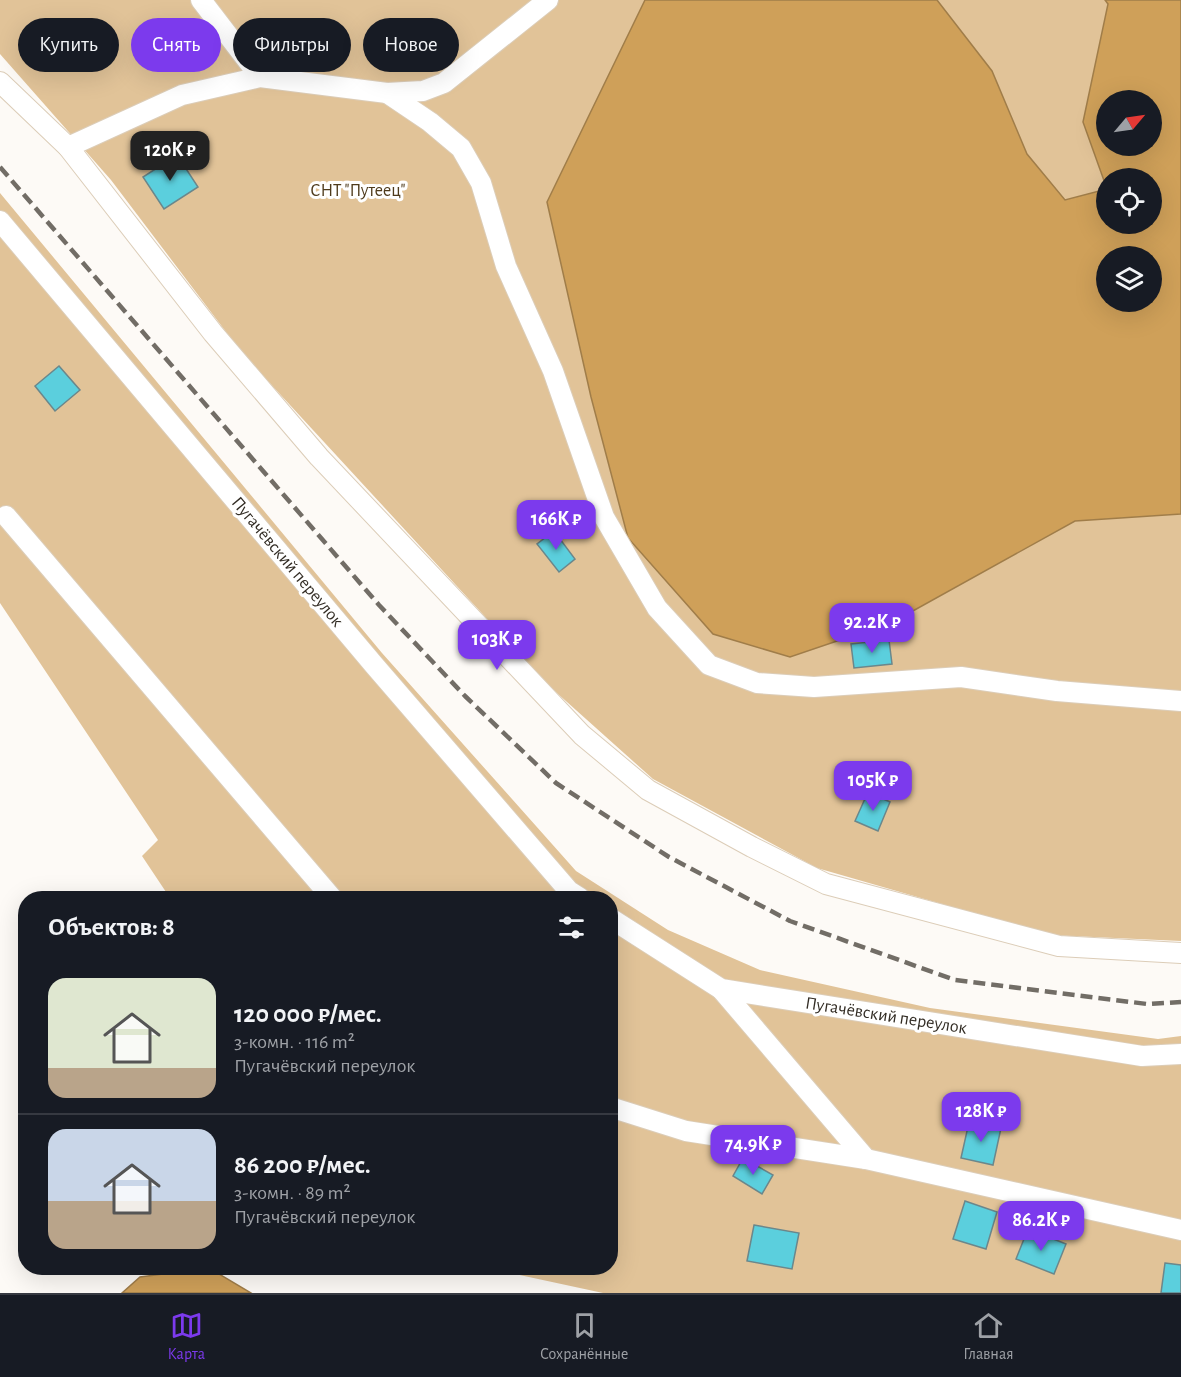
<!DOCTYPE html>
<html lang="ru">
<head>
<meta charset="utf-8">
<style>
	body { margin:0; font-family:"Alegreya Sans",sans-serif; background:#20242c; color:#f1f3f6; height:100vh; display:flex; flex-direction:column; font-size:22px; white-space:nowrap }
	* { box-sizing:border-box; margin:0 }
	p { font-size:20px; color:#9ea1a6 }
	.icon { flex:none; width:33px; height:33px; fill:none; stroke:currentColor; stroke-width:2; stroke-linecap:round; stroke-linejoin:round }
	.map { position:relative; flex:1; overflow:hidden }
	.panel { position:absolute; left:18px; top:891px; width:600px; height:384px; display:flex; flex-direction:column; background:#171b24; border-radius:24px; box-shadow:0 6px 24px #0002 }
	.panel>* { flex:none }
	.hud { position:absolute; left:18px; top:18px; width:600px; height:54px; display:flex; gap:12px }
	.needle { width:39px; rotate:61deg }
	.controls { position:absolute; left:1096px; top:90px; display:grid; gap:12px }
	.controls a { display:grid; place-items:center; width:66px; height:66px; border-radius:50%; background:#171b24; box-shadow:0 6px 24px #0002; font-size:30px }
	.price { position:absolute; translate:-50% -51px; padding:0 14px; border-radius:12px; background:#7c3aed; color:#fff; font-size:20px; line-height:39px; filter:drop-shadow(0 2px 3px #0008) }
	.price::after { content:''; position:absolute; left:50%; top:36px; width:18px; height:14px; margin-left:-9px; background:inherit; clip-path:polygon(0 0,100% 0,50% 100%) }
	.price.active { background:#222; color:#fff }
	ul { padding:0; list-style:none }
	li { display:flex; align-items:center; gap:18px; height:150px; padding:0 30px }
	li+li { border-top:2px solid #363941 }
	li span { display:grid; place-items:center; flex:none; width:168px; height:120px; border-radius:18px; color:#555 }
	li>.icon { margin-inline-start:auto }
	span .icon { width:72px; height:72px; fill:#fffc; stroke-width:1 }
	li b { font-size:26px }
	h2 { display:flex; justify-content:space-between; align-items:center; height:72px; padding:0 30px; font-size:26px }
	.pill { padding:0 21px; border-radius:27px; background:#171b24; box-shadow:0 6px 24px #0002; font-size:21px; line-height:54px }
	.pill.active { background:#7c3aed; color:#fff }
	.menu { display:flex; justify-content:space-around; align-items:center; height:84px; border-top:2px solid #363941; background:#171b24; font-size:16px; color:#9ea1a6 }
	.menu a { display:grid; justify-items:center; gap:3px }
	.menu .active { color:#7c3aed }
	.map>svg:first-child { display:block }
</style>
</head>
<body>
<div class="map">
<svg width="1181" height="1293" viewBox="0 0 1181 1293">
	<rect width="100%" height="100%" fill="#fdfaf6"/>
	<g fill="#e1c398">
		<path d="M 0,0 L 645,0 L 547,202 L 591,397 L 628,538 L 893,622 L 1075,521 L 1181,514 L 1181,941 L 1049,935 L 817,868 L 653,779 L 548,685 L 242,353 L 111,180 L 0,54 Z"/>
		<path d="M 937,0 L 1105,0 L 1108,4 L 1083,122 L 1107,190 L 1064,200 L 1027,154 L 992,71 Z"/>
		<path d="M 0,193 L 382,653 L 576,871 L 668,930 L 760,970 L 930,1008 L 1158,1039 L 1181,1036 L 1181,1293 L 603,1293 L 487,1268 L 610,1268 L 610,898 L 170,898 L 142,856 L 158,840 L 0,603 Z"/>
	</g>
	<g fill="#cfa059" stroke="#a07d49" stroke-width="1.5" fill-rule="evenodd">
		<path d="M 645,0 L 937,0 L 992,71 L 1027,154 L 1065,200 L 1107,189 L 1083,122 L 1108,4 L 1105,0 L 1181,0 L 1181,514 L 1075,521 L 893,622 L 790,657 L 713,634 L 628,538 L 591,397 L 547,202 ZM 1107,100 L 1152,100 L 1152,146 L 1107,146 ZM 1107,178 L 1152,178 L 1152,224 L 1107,224 ZM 1107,256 L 1152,256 L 1152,302 L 1107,302 Z"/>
		<path d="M 209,1268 L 251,1293 L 122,1293 L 140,1277 Z"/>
	</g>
	<g fill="#5bcfdd" stroke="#6b878b" stroke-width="1.5">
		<path d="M 177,155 L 198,187 L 164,209 L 143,177 Z"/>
		<path d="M 59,366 L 80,390 L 55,411 L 35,386 Z"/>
		<path d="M 554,531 L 575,559 L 559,572 L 537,544 Z"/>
		<path d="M 889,640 L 892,664 L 854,668 L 851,644 Z"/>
		<path d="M 868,792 L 890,802 L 878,831 L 855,821 Z"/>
		<path d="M 969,1122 L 1001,1128 L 993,1165 L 961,1158 Z"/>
		<path d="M 743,1158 L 773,1175 L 762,1194 L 733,1176 Z"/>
		<path d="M 965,1201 L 997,1212 L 986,1249 L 953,1239 Z"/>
		<path d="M 754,1225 L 799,1233 L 792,1269 L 747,1261 Z"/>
		<path d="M 1028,1229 L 1066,1244 L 1054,1274 L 1016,1259 Z"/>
		<path d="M 1165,1263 L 1181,1265 L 1181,1293 L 1161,1293 Z"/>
	</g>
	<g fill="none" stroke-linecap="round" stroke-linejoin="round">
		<defs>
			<g id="street">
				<path d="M 201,0 L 260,77"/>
				<path d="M 0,82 L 68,147 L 213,333 L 319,457 L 582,735 L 648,790 L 752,847 L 826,884 L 1059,946 L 1181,953"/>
				<path d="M 387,93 L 430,122 L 461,148 L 481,183 L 506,266 L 553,371 L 604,517 L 657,608 L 709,665 L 757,683 L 814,687 L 961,677 L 1057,691 L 1181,701"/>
				<path d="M 68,147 L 182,95 L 260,77 L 387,93 L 423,91 L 444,83 L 548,0"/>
				<path d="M 0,221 L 374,665 L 569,891 L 580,898"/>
				<path d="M 6,516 L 332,898"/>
				<path d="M 610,918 L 721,989 L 1142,1056 L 1181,1054"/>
				<path d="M 721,989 L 866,1159"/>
				<path d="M 610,1107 L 686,1131 L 866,1159 L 1181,1230"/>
			</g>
		</defs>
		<use href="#street" stroke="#dccdb8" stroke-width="22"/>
		<use href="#street" stroke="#fff" stroke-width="20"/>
		<path stroke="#726d66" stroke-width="4.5" stroke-dasharray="12 6" stroke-linecap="butt" d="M 0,167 L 379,605 L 465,696 L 556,783 L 669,857 L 790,921 L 955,980 L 1147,1004 L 1181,1002"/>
	</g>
	<g text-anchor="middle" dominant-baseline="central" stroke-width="6" stroke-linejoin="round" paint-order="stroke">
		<g font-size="18" fill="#4e3a1b" stroke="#fff">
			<text x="358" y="191">СНТ "Путеец"</text>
		</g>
		<g font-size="18" fill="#322c24" stroke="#fff">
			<text transform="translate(287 562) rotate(50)">Пугачёвский переулок</text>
			<text transform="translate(886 1016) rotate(9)">Пугачёвский переулок</text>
		</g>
	</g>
</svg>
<div class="controls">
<a><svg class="needle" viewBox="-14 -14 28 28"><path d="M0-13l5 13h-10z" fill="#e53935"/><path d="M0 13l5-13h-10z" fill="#9ea1a6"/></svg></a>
<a><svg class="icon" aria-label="locate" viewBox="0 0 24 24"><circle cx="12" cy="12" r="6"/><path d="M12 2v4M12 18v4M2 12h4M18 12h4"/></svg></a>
<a><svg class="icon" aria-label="layers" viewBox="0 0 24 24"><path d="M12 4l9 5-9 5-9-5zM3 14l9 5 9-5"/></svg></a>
</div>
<b class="price active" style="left:170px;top:182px">120K ₽</b>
<b class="price" style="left:556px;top:551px">166K ₽</b>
<b class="price" style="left:872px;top:654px">92.2K ₽</b>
<b class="price" style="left:497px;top:671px">103K ₽</b>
<b class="price" style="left:873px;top:812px">105K ₽</b>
<b class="price" style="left:981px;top:1143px">128K ₽</b>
<b class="price" style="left:753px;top:1176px">74.9K ₽</b>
<b class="price" style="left:1041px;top:1252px">86.2K ₽</b>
<div class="hud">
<a class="pill">Купить</a>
<a class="pill active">Снять</a>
<a class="pill">Фильтры</a>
<a class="pill">Новое</a>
</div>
<section class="panel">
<h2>Объектов: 8<svg class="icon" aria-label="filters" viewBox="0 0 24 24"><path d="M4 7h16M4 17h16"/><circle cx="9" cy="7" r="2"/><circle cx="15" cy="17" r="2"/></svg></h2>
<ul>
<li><span style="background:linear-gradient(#dfe7d0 75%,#b9a48a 0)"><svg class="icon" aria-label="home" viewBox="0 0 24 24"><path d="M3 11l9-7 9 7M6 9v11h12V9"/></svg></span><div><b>120 000 ₽/мес.</b><p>3-комн. · 116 m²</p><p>Пугачёвский переулок</p></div></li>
<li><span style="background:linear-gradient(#c9d6e8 60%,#b9a48a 0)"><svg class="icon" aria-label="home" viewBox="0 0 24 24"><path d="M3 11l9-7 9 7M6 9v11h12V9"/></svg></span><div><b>86 200 ₽/мес.</b><p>3-комн. · 89 m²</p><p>Пугачёвский переулок</p></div></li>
</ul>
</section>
</div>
<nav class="menu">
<a class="active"><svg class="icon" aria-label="map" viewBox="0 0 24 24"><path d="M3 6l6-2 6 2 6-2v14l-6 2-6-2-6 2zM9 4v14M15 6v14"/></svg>Карта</a>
<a><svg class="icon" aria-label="saved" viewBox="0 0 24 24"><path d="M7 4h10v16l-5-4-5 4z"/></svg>Сохранённые</a>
<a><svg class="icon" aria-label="home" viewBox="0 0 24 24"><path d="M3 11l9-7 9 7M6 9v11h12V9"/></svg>Главная</a>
</nav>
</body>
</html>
